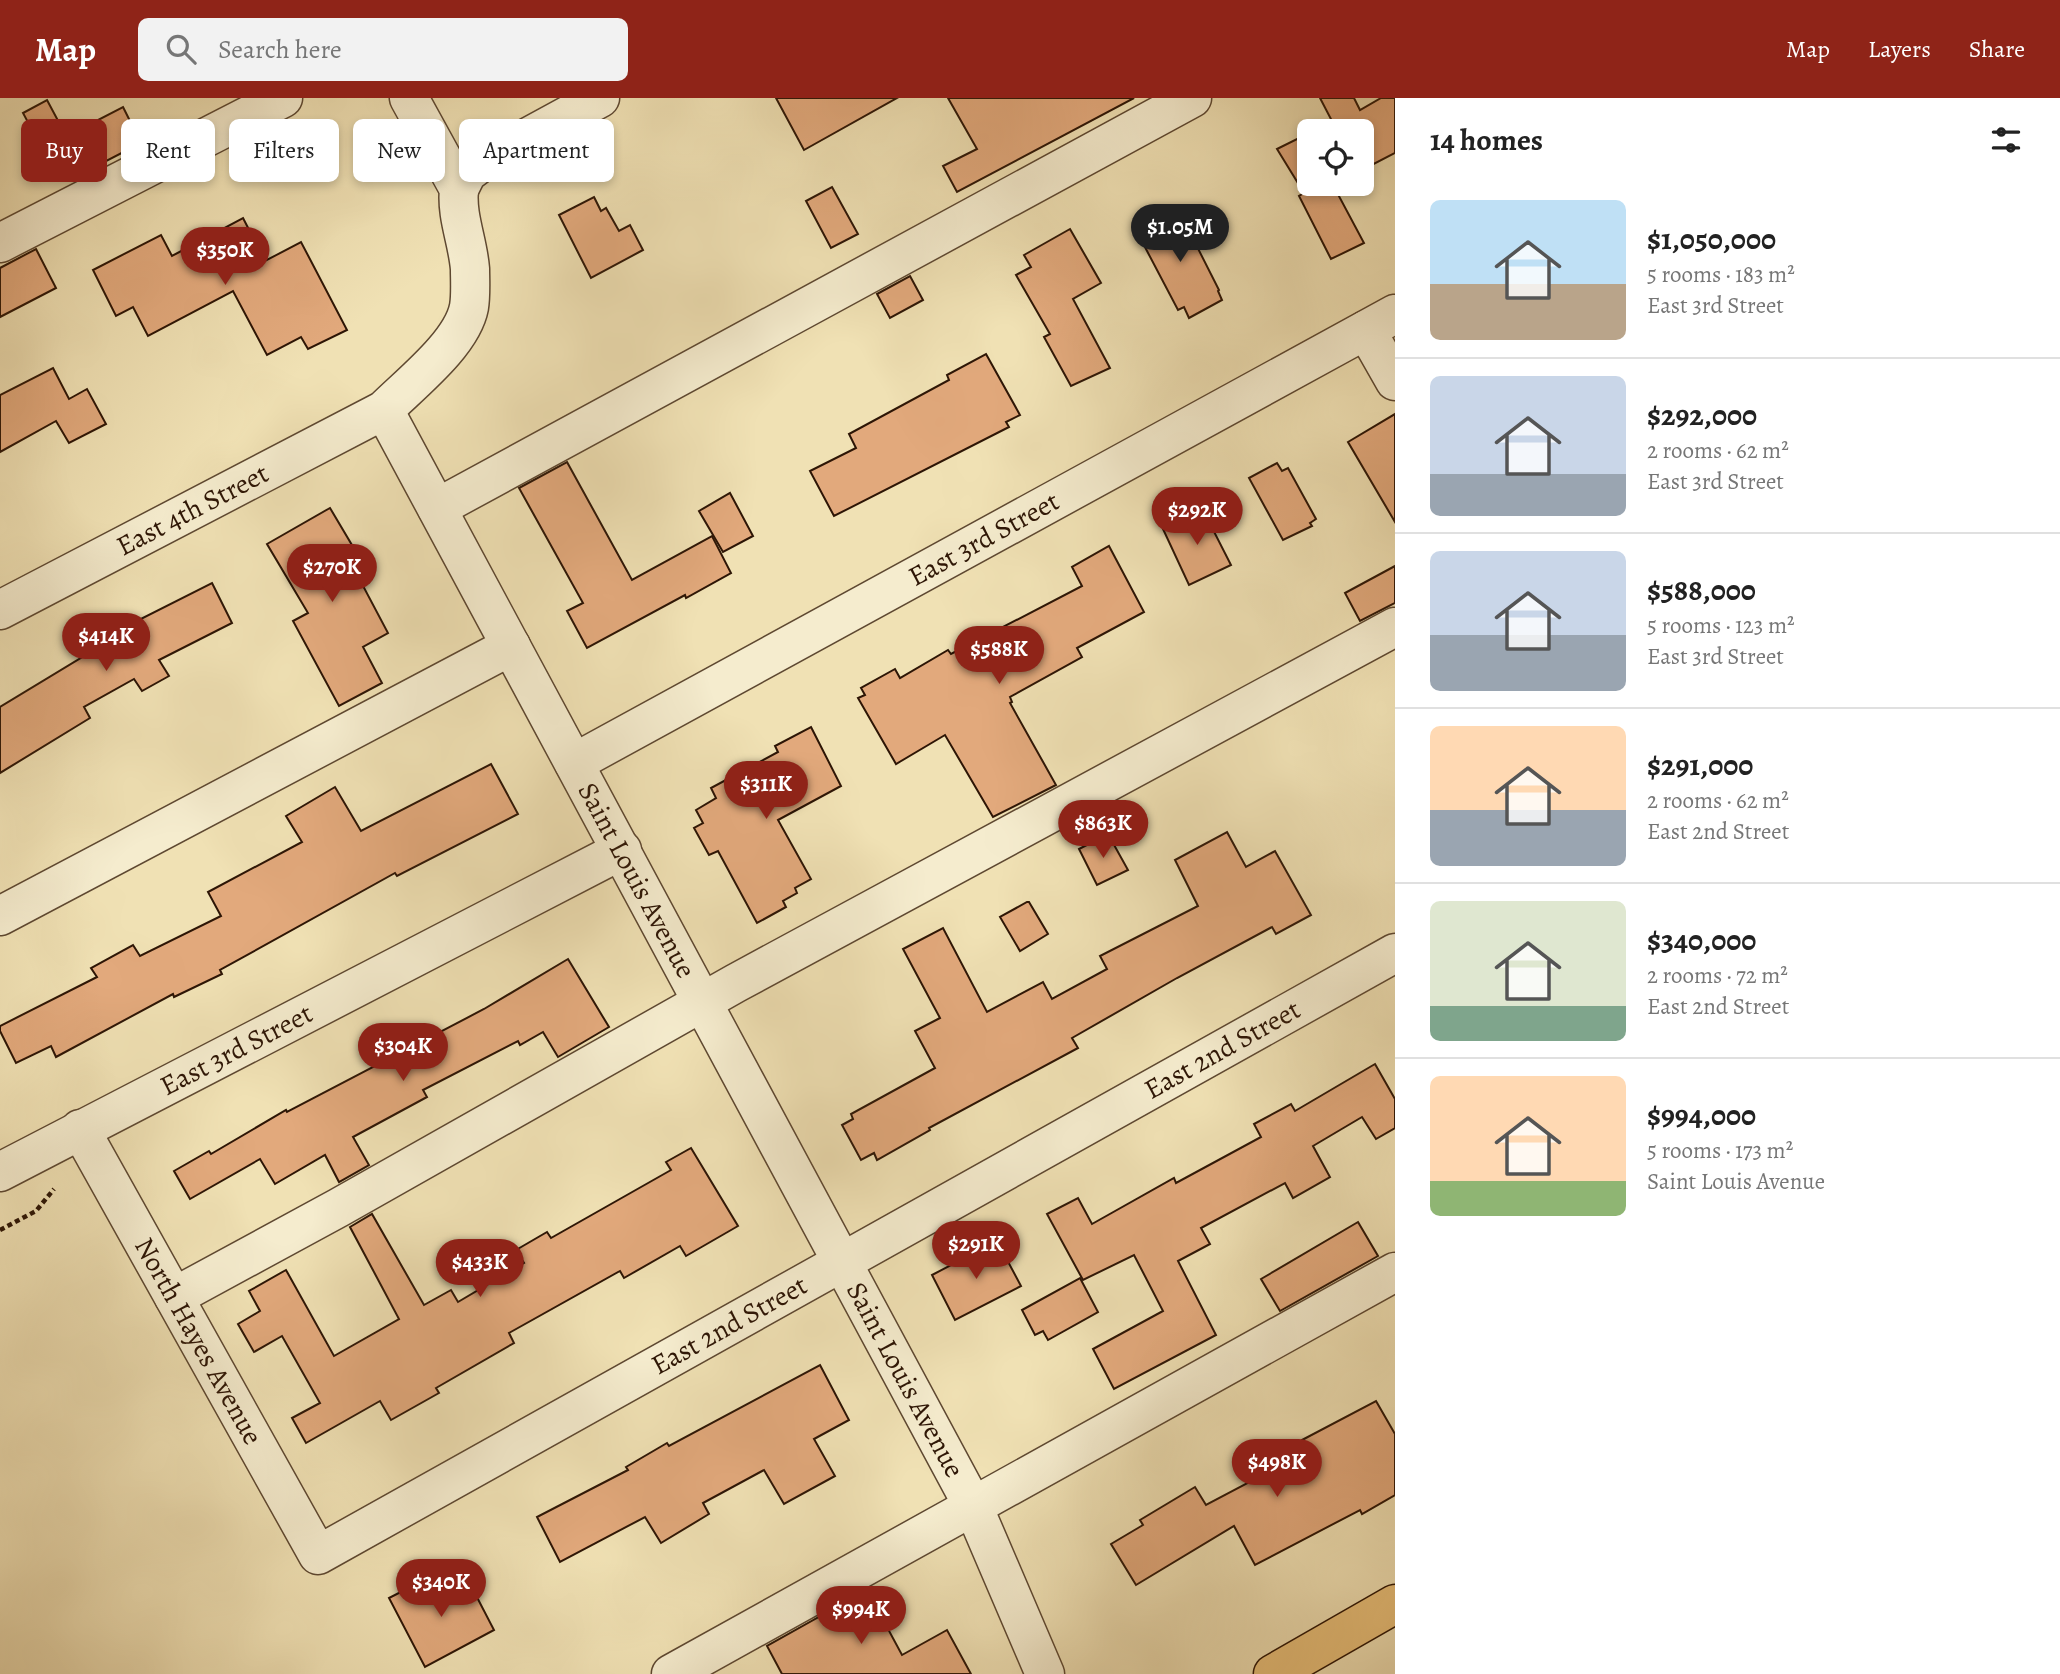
<!DOCTYPE html>
<html lang="en">
<head>
<meta charset="utf-8">
<style>
	body { margin:0; font-family:Alegreya,serif; background:#f2f2f2; color:#222; height:100vh; display:flex; flex-direction:column; font-size:26px; white-space:nowrap }
	* { box-sizing:border-box; margin:0 }
	p { font-size:23px; color:#767676 }
	.icon { flex:none; width:38px; height:38px; fill:none; stroke:currentColor; stroke-width:2; stroke-linecap:round; stroke-linejoin:round }
	.map { position:relative; flex:1; overflow:hidden }
	.side { display:flex; flex-direction:column; background:#fff; width:665px }
	.side>* { flex:none }
	.guide { position:absolute; left:21px; top:21px; width:665px; height:63px; display:flex; gap:14px }
	.controls { position:absolute; left:1297px; top:21px; display:grid; gap:14px }
	.controls a { display:grid; place-items:center; width:77px; height:77px; border-radius:10px; background:#fff; box-shadow:0 4px 10px #0003; font-size:35px }
	.price { position:absolute; translate:-50% -60px; padding:0 16px; border-radius:24px; background:#8f2418; color:#fff; font-size:23px; line-height:46px; filter:drop-shadow(0 2px 4px #0008) }
	.price::after { content:''; position:absolute; left:50%; top:42px; width:21px; height:16px; margin-left:-10px; background:inherit; clip-path:polygon(0 0,100% 0,50% 100%) }
	.price.current { background:#222; color:#fff }
	ul { padding:0; list-style:none }
	li { display:flex; align-items:center; gap:21px; height:175px; padding:0 35px }
	li+li { border-top:2px solid #e0e0e0 }
	li span { display:grid; place-items:center; flex:none; width:196px; height:140px; border-radius:10px; color:#555 }
	li>.icon { margin-inline-start:auto }
	span .icon { width:84px; height:84px; fill:#fffc; stroke-width:1 }
	li b { font-size:30px }
	h2 { display:flex; justify-content:space-between; align-items:center; height:84px; padding:0 35px; font-size:30px }
	.chip { padding:0 24px; border-radius:10px; background:#fff; box-shadow:0 4px 10px #0003; font-size:24px; line-height:63px }
	.chip.current { background:#8f2418; color:#fff }
	header { display:flex; align-items:center; gap:42px; box-sizing:border-box; height:98px; padding:0 35px; background:#8f2418; color:#fff }
	header strong { font-size:33px }
	nav { display:flex; gap:38px; margin-inline-start:auto; font-size:24px }
	.search { width:490px; height:63px; background:#f2f2f2; display:flex; align-items:center; gap:18px; box-sizing:border-box; padding:0 24px; border-radius:10px; color:#767676; font-size:26px }
	main { display:flex; flex:1; min-height:0 }
	.map>svg:first-child { display:block }
</style>
</head>
<body>
<header>
<strong>Map</strong>
<div class="search"><svg class="icon" aria-label="search" viewBox="0 0 24 24"><circle cx="10" cy="10" r="6"/><path d="M15 15l6 6"/></svg>Search here</div>
<nav><a>Map</a><a>Layers</a><a>Share</a></nav>
</header>
<main>
<div class="map">
<svg width="1395" height="1576" viewBox="0 0 1395 1576">
	<rect width="100%" height="100%" fill="#f0e1b4"/>
	<filter id="stains"><feTurbulence type="fractalNoise" baseFrequency=".00286" numOctaves="4"/><feColorMatrix values="0 0 0 0 .2 0 0 0 0 .09 0 0 0 0 .02 0 0 0 .5 -.17"/></filter>
	<radialGradient id="worn" r=".72"><stop offset=".6" stop-color="#630" stop-opacity="0"/><stop offset="1" stop-color="#630" stop-opacity=".3"/></radialGradient>
	<g fill="#e2a97c" stroke="#2d1505" stroke-width="2">
		<path d="M 776,0 L 897,0 L 804,52 Z"/>
		<path d="M 948,0 L 1134,0 L 957,94 L 943,68 L 977,51 Z"/>
		<path d="M 1320,0 L 1354,0 L 1360,12 L 1381,0 L 1395,0 L 1395,55 L 1362,72 L 1362,33 L 1312,33 L 1332,23 Z"/>
		<path d="M 47,2 L 63,32 L 39,45 L 23,15 Z"/>
		<path d="M 123,9 L 141,45 L 87,73 L 69,37 Z"/>
		<path d="M 269,32 L 285,59 L 253,78 L 236,49 Z"/>
		<path d="M 1309,35 L 1309,86 L 1335,86 L 1333,87 L 1364,145 L 1331,161 L 1299,98 L 1304,95 L 1277,51 Z"/>
		<path d="M 832,89 L 858,136 L 831,150 L 806,103 Z"/>
		<path d="M 594,99 L 601,113 L 606,110 L 619,133 L 630,127 L 643,152 L 591,180 L 559,117 Z"/>
		<path d="M 1178,111 L 1219,192 L 1218,193 L 1222,202 L 1189,220 L 1184,209 L 1178,212 L 1136,132 Z"/>
		<path d="M 243,120 L 265,163 L 301,144 L 347,232 L 308,251 L 301,239 L 267,257 L 233,193 L 148,238 L 133,209 L 116,218 L 93,172 L 161,137 L 172,158 Z"/>
		<path d="M 1070,131 L 1101,185 L 1073,201 L 1110,270 L 1071,288 L 1044,239 L 1050,236 L 1016,177 L 1031,169 L 1024,157 Z"/>
		<path d="M 36,151 L 56,190 L 0,219 L 0,170 Z"/>
		<path d="M 910,178 L 923,202 L 890,220 L 877,196 Z"/>
		<path d="M 986,256 L 1020,317 L 1006,324 L 1009,329 L 834,418 L 810,373 L 856,350 L 849,336 L 949,282 L 947,277 Z"/>
		<path d="M 53,270 L 69,301 L 87,291 L 106,326 L 69,345 L 56,323 L 0,354 L 0,297 Z"/>
		<path d="M 1395,316 L 1395,424 L 1348,344 Z"/>
		<path d="M 567,364 L 632,482 L 712,438 L 731,475 L 686,500 L 685,497 L 587,550 L 567,513 L 583,505 L 519,390 Z"/>
		<path d="M 1277,365 L 1282,373 L 1288,370 L 1316,421 L 1310,425 L 1312,428 L 1283,442 L 1249,380 Z"/>
		<path d="M 730,395 L 753,438 L 723,454 L 699,413 Z"/>
		<path d="M 330,410 L 362,464 L 353,469 L 388,535 L 363,549 L 382,585 L 339,608 L 293,523 L 308,515 L 267,446 Z"/>
		<path d="M 1203,412 L 1231,467 L 1189,487 L 1163,431 Z"/>
		<path d="M 1109,448 L 1144,514 L 1077,550 L 1082,559 L 1010,599 L 1012,604 L 1010,605 L 1056,687 L 993,719 L 945,637 L 896,666 L 858,600 L 865,597 L 861,590 L 895,571 L 900,580 L 948,552 L 951,556 L 1082,488 L 1072,469 Z"/>
		<path d="M 1395,468 L 1395,505 L 1360,523 L 1345,495 Z"/>
		<path d="M 212,485 L 232,525 L 159,562 L 169,578 L 142,593 L 134,581 L 84,609 L 90,620 L 0,675 L 0,609 L 107,544 L 105,539 Z"/>
		<path d="M 811,629 L 841,688 L 778,722 L 811,781 L 795,790 L 797,795 L 783,803 L 786,809 L 757,825 L 718,753 L 709,757 L 694,730 L 703,725 L 696,712 L 716,700 L 711,690 L 778,654 L 775,648 Z"/>
		<path d="M 491,666 L 518,716 L 397,778 L 395,775 L 220,872 L 222,876 L 174,899 L 173,896 L 56,959 L 51,948 L 16,965 L 0,933 L 0,928 L 97,879 L 91,870 L 133,847 L 140,858 L 221,818 L 208,794 L 302,744 L 286,718 L 335,689 L 361,733 Z"/>
		<path d="M 1227,734 L 1246,769 L 1275,753 L 1311,817 L 1276,836 L 1272,829 L 1177,880 L 1072,940 L 1078,950 L 929,1030 L 930,1032 L 877,1062 L 874,1055 L 861,1062 L 842,1027 L 853,1021 L 851,1016 L 935,970 L 915,933 L 940,920 L 903,851 L 943,830 L 987,914 L 1043,884 L 1052,901 L 1107,871 L 1100,858 L 1198,808 L 1175,762 Z"/>
		<path d="M 1108,736 L 1128,772 L 1097,787 L 1079,751 Z"/>
		<path d="M 1027,804 L 1029,804 L 1048,836 L 1020,853 L 1000,819 Z"/>
		<path d="M 568,861 L 609,929 L 558,959 L 543,934 L 520,947 L 518,943 L 423,992 L 427,999 L 353,1039 L 369,1067 L 339,1084 L 325,1057 L 275,1086 L 260,1061 L 190,1101 L 174,1073 L 209,1053 L 211,1056 L 286,1012 L 287,1014 L 484,911 Z"/>
		<path d="M 1375,966 L 1395,1001 L 1395,1030 L 1376,1041 L 1362,1019 L 1313,1048 L 1330,1079 L 1293,1100 L 1285,1085 L 1201,1130 L 1210,1146 L 1178,1163 L 1216,1237 L 1114,1291 L 1093,1251 L 1163,1213 L 1134,1157 L 1083,1182 L 1047,1116 L 1078,1100 L 1092,1126 L 1174,1080 L 1176,1085 L 1261,1039 L 1254,1026 L 1291,1006 L 1295,1013 Z"/>
		<path d="M 691,1050 L 738,1128 L 686,1158 L 680,1148 L 624,1180 L 620,1173 L 509,1235 L 514,1245 L 436,1290 L 439,1295 L 391,1322 L 380,1303 L 306,1345 L 292,1320 L 320,1305 L 282,1238 L 254,1254 L 238,1226 L 260,1213 L 249,1193 L 286,1172 L 334,1258 L 399,1221 L 350,1129 L 372,1116 L 424,1207 L 451,1192 L 458,1204 L 524,1165 L 516,1152 L 547,1134 L 551,1140 L 671,1072 L 666,1064 Z"/>
		<path d="M 1358,1124 L 1378,1158 L 1280,1213 L 1261,1181 Z"/>
		<path d="M 997,1143 L 1021,1188 L 955,1222 L 932,1177 Z"/>
		<path d="M 1080,1180 L 1098,1214 L 1048,1242 L 1043,1233 L 1035,1237 L 1022,1212 Z"/>
		<path d="M 820,1267 L 849,1322 L 814,1341 L 835,1378 L 784,1406 L 764,1372 L 703,1405 L 709,1416 L 661,1445 L 645,1419 L 560,1464 L 537,1419 L 628,1372 L 626,1369 L 667,1345 L 669,1348 Z"/>
		<path d="M 1376,1303 L 1395,1336 L 1395,1397 L 1362,1416 L 1360,1412 L 1255,1467 L 1234,1428 L 1136,1487 L 1111,1446 L 1143,1427 L 1140,1422 L 1195,1389 L 1206,1407 L 1308,1353 L 1302,1342 Z"/>
		<path d="M 467,1480 L 494,1532 L 425,1569 L 389,1500 L 424,1482 L 432,1498 Z"/>
		<path d="M 867,1492 L 902,1557 L 947,1532 L 971,1576 L 782,1576 L 767,1548 Z"/>
	</g>
	<g fill="none" stroke-linecap="round" stroke-linejoin="round">
		<defs>
			<g id="minor">
				<path d="M 459,91 L 467,75 L 479,66 L 600,0"/>
				<path d="M 0,145 L 283,0"/>
				<path d="M 1366,232 L 1395,283"/>
				<path id="s1" d="M 384,312 L 973,1408 L 1045,1576"/>
				<path d="M 437,410 L 1192,0"/>
				<path id="s2" d="M 0,512 L 384,312 C 410,286 462,246 469,209 C 471,197 470,182 470,171 C 468,144 456,118 459,91 L 409,0"/>
				<path id="s3" d="M 574,665 L 1395,216"/>
				<path d="M 0,818 L 511,548"/>
				<path id="s4" d="M 80,1031 L 318,1457 L 1395,855"/>
				<path id="s5" d="M 0,1074 L 622,752"/>
				<path d="M 174,1199 L 338,1110 L 736,885 L 1395,529"/>
				<path d="M 671,1576 L 1395,1174"/>
			</g>
			<path id="major" d="M 1273,1576 L 1395,1506"/>
		</defs>
		<use href="#minor" stroke="#5e4831" stroke-width="41"/>
		<use href="#major" stroke="#2d1505" stroke-width="41"/>
		<path stroke="#2d1505" stroke-width="4.5" stroke-dasharray="5 3.5" stroke-linecap="butt" d="M 0,1132 L 36,1113 L 54,1091"/>
		<use href="#minor" stroke="#f5ecce" stroke-width="38"/>
		<use href="#major" stroke="#e8c07a" stroke-width="38"/>
	</g>
	<g text-anchor="middle" dominant-baseline="central" stroke-width="7" stroke-linejoin="round" paint-order="stroke">
		<g font-size="28" fill="#2d1505" stroke="#f5ecce">
			<text stroke="none"><textPath href="#s2" startOffset="217">East 4th Street</textPath></text>
			<text stroke="none"><textPath href="#s3" startOffset="467">East 3rd Street</textPath></text>
			<text stroke="none"><textPath href="#s1" startOffset="534">Saint Louis Avenue</textPath></text>
			<text stroke="none"><textPath href="#s5" startOffset="266">East 3rd Street</textPath></text>
			<text stroke="none"><textPath href="#s4" startOffset="1524">East 2nd Street</textPath></text>
			<text stroke="none"><textPath href="#s4" startOffset="959">East 2nd Street</textPath></text>
			<text stroke="none"><textPath href="#s4" startOffset="243">North Hayes Avenue</textPath></text>
			<text stroke="none"><textPath href="#s1" startOffset="1101">Saint Louis Avenue</textPath></text>
		</g>
	</g>
	<rect width="100%" height="100%" filter="url(#stains)"/>
	<rect width="100%" height="100%" fill="url(#worn)"/>
</svg>
<div class="controls">
<a><svg class="icon" aria-label="locate" viewBox="0 0 24 24"><circle cx="12" cy="12" r="6"/><path d="M12 2v4M12 18v4M2 12h4M18 12h4"/></svg></a>
</div>
<b class="price current" style="left:1180px;top:166px">$1.05M</b>
<b class="price" style="left:225px;top:189px">$350K</b>
<b class="price" style="left:1197px;top:449px">$292K</b>
<b class="price" style="left:332px;top:506px">$270K</b>
<b class="price" style="left:106px;top:575px">$414K</b>
<b class="price" style="left:999px;top:588px">$588K</b>
<b class="price" style="left:766px;top:723px">$311K</b>
<b class="price" style="left:1103px;top:762px">$863K</b>
<b class="price" style="left:403px;top:985px">$304K</b>
<b class="price" style="left:976px;top:1183px">$291K</b>
<b class="price" style="left:480px;top:1201px">$433K</b>
<b class="price" style="left:1277px;top:1401px">$498K</b>
<b class="price" style="left:441px;top:1521px">$340K</b>
<b class="price" style="left:861px;top:1548px">$994K</b>
<div class="guide">
<a class="chip current">Buy</a>
<a class="chip">Rent</a>
<a class="chip">Filters</a>
<a class="chip">New</a>
<a class="chip">Apartment</a>
</div>
</div>
<section class="side">
<h2>14 homes<svg class="icon" aria-label="filters" viewBox="0 0 24 24"><path d="M4 7h16M4 17h16"/><circle cx="9" cy="7" r="2"/><circle cx="15" cy="17" r="2"/></svg></h2>
<ul>
<li><span style="background:linear-gradient(#bfe0f5 60%,#b9a48a 0)"><svg class="icon" aria-label="home" viewBox="0 0 24 24"><path d="M3 11l9-7 9 7M6 9v11h12V9"/></svg></span><div><b>$1,050,000</b><p>5 rooms · 183 m²</p><p>East 3rd Street</p></div></li>
<li><span style="background:linear-gradient(#c9d6e8 70%,#9aa5b1 0)"><svg class="icon" aria-label="home" viewBox="0 0 24 24"><path d="M3 11l9-7 9 7M6 9v11h12V9"/></svg></span><div><b>$292,000</b><p>2 rooms · 62 m²</p><p>East 3rd Street</p></div></li>
<li><span style="background:linear-gradient(#c9d6e8 60%,#9aa5b1 0)"><svg class="icon" aria-label="home" viewBox="0 0 24 24"><path d="M3 11l9-7 9 7M6 9v11h12V9"/></svg></span><div><b>$588,000</b><p>5 rooms · 123 m²</p><p>East 3rd Street</p></div></li>
<li><span style="background:linear-gradient(#ffd9b3 60%,#9aa5b1 0)"><svg class="icon" aria-label="home" viewBox="0 0 24 24"><path d="M3 11l9-7 9 7M6 9v11h12V9"/></svg></span><div><b>$291,000</b><p>2 rooms · 62 m²</p><p>East 2nd Street</p></div></li>
<li><span style="background:linear-gradient(#dfe7d0 75%,#7fa58c 0)"><svg class="icon" aria-label="home" viewBox="0 0 24 24"><path d="M3 11l9-7 9 7M6 9v11h12V9"/></svg></span><div><b>$340,000</b><p>2 rooms · 72 m²</p><p>East 2nd Street</p></div></li>
<li><span style="background:linear-gradient(#ffd9b3 75%,#8fb573 0)"><svg class="icon" aria-label="home" viewBox="0 0 24 24"><path d="M3 11l9-7 9 7M6 9v11h12V9"/></svg></span><div><b>$994,000</b><p>5 rooms · 173 m²</p><p>Saint Louis Avenue</p></div></li>
</ul>
</section>
</main>
</body>
</html>
